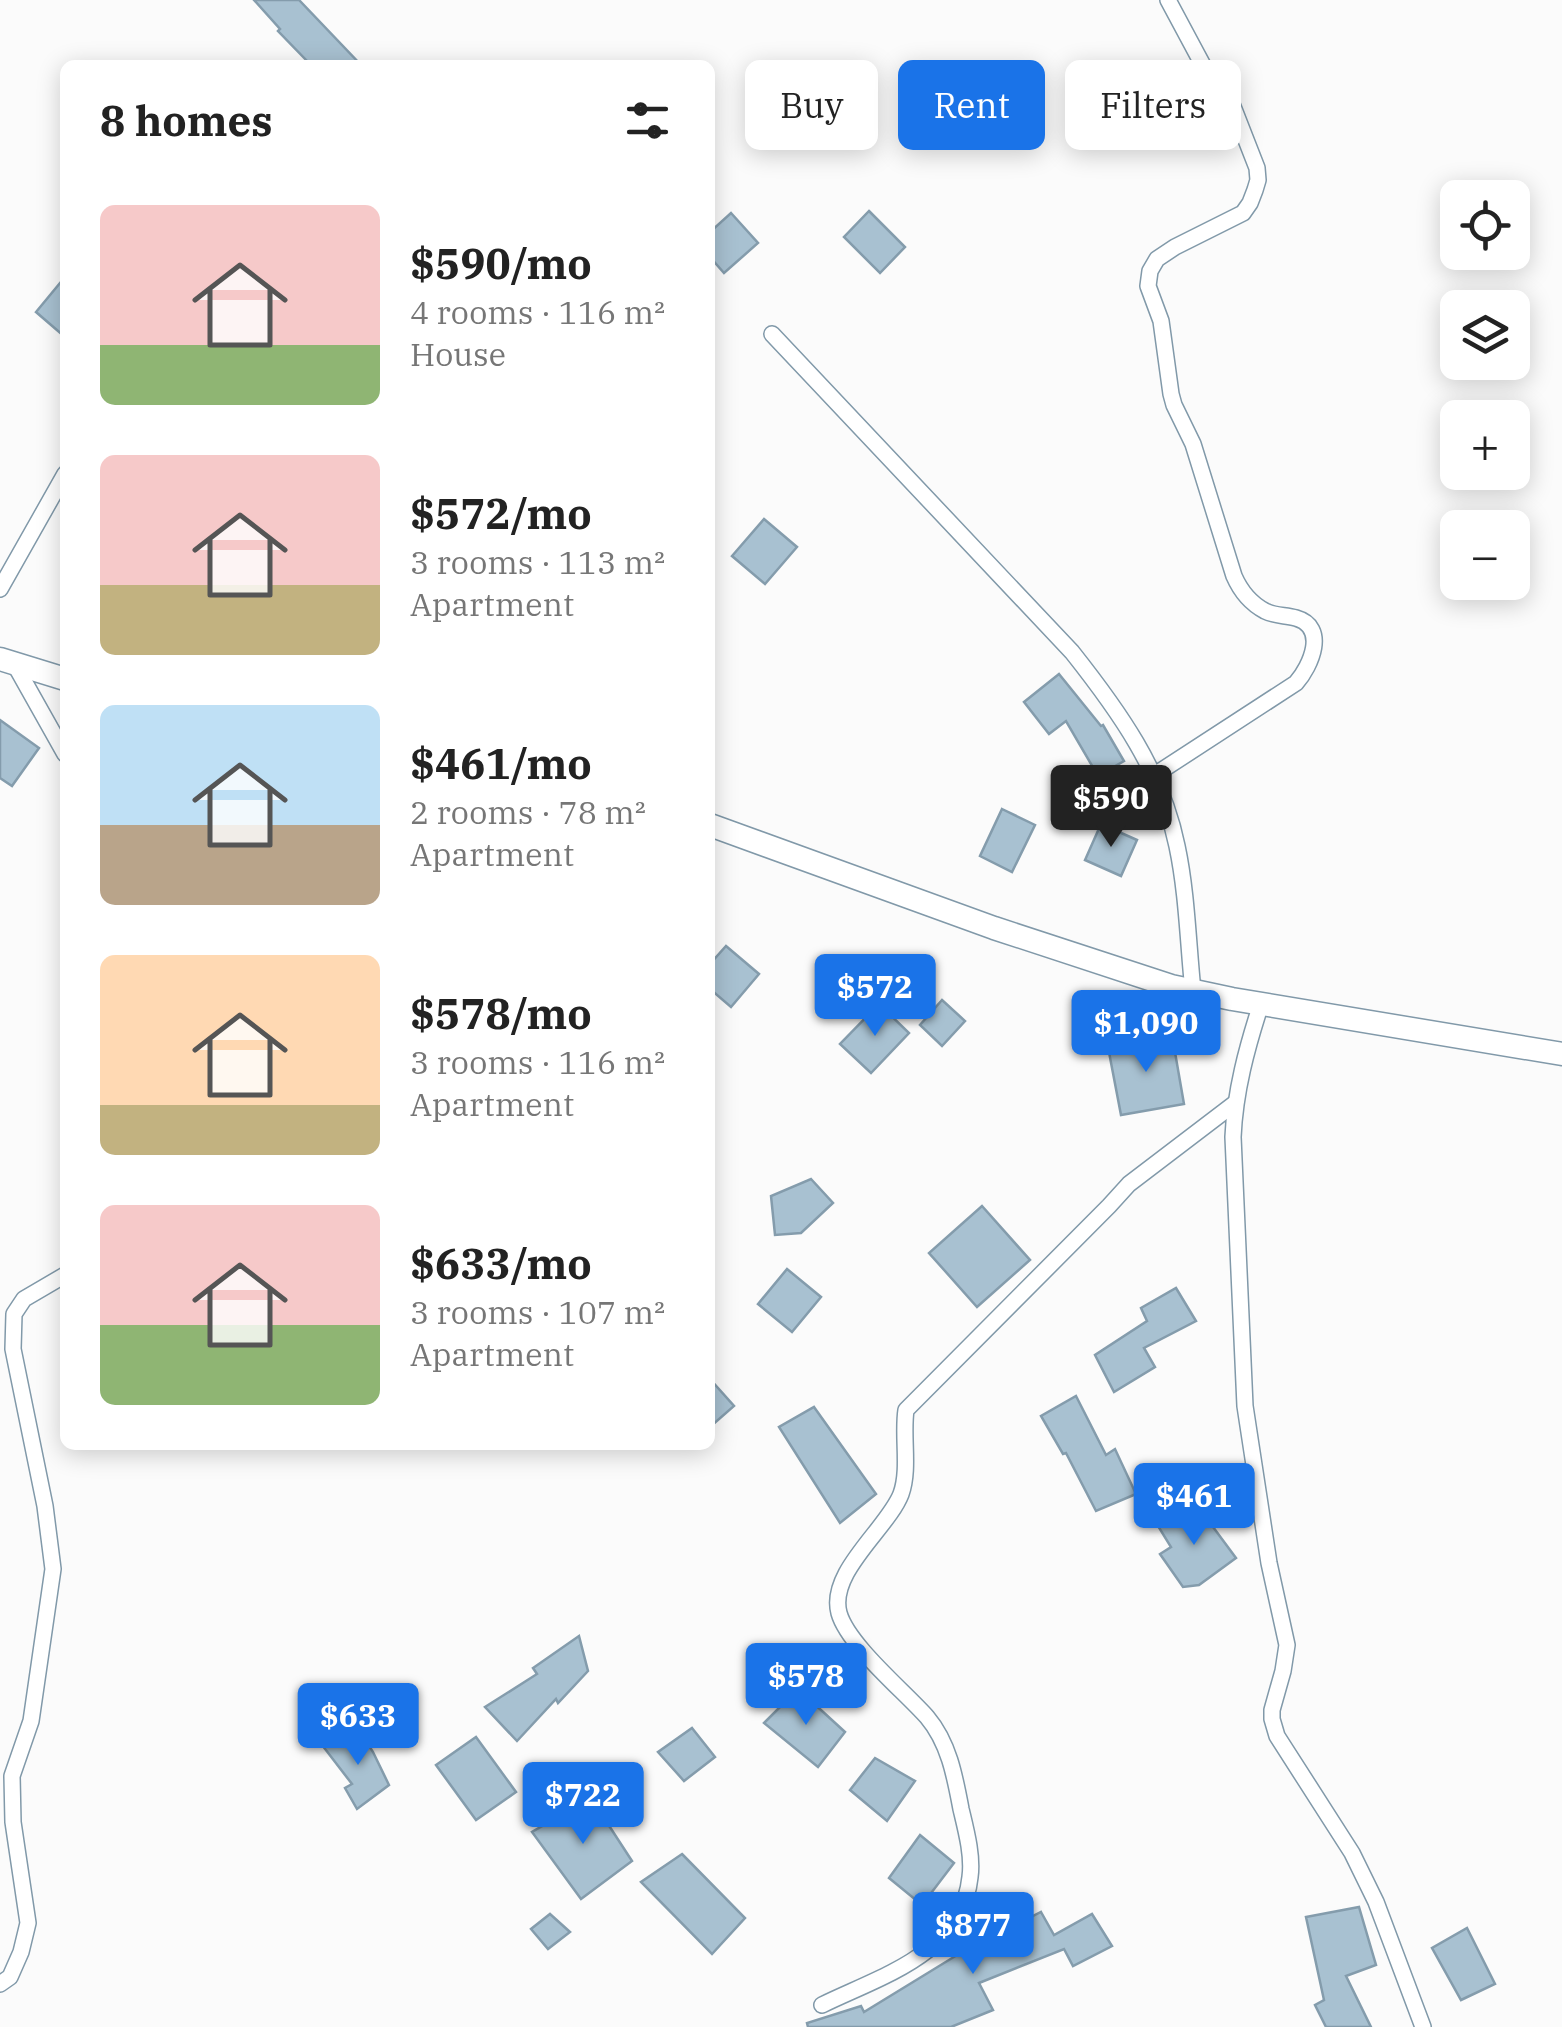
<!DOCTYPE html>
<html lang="en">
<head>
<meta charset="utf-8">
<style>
	body { margin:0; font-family:"IBM Plex Serif",serif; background:#f6f6f6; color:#222; height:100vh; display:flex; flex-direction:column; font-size:38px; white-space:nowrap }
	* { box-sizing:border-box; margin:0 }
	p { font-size:32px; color:#767676 }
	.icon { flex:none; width:55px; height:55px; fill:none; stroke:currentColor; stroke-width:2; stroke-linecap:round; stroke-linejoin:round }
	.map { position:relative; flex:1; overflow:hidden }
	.drawer { position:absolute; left:60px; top:60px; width:655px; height:1390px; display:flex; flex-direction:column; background:#fff; border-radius:15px; box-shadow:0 5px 25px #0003 }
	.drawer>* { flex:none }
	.banner { position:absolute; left:745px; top:60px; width:665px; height:90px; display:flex; gap:20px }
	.controls { position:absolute; left:1440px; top:180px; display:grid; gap:20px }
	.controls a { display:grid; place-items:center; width:90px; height:90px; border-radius:15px; background:#fff; box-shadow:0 5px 25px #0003; font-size:50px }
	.price { position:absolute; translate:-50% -85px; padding:0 22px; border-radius:10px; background:#1a73e8; color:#fff; font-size:32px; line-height:65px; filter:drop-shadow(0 2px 5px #0008) }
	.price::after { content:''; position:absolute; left:50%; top:60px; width:30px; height:22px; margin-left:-15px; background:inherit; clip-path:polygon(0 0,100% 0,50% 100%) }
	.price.active { background:#222; color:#fff }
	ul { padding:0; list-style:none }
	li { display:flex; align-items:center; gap:30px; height:250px; padding:0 40px }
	li span { display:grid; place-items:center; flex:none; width:280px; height:200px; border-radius:15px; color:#555 }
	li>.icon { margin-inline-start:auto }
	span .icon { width:120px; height:120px; fill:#fffc; stroke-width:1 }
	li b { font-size:42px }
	h2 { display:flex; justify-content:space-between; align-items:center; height:120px; padding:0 40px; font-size:42px }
	.tag { padding:0 35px; border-radius:15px; background:#fff; box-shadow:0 5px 25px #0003; font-size:35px; line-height:90px }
	.tag.active { background:#1a73e8; color:#fff }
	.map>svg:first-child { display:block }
</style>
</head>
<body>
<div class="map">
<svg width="1562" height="2027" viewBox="0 0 1562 2027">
	<rect width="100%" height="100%" fill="#fbfbfb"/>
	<g fill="#a8c1d1" stroke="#849cac" stroke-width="2.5">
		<path d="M 254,0 L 299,0 L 361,65 L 311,65 L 278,31 L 280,29 Z"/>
		<path d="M 869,211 L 905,247 L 880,273 L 844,237 Z"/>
		<path d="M 731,213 L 758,243 L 724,273 L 710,257 L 710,232 Z"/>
		<path d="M 65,277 L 65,337 L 36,312 Z"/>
		<path d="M 764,519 L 797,547 L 765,584 L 732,556 Z"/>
		<path d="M 1059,674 L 1101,726 L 1103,725 L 1124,761 L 1098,776 L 1066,721 L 1049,734 L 1024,702 Z"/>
		<path d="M 0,720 L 39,748 L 12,786 L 0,778 Z"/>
		<path d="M 1002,809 L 1035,825 L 1012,872 L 980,856 Z"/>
		<path d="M 1101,824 L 1137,840 L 1121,876 L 1085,860 Z"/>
		<path d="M 726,946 L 759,974 L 731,1007 L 710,989 L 710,964 Z"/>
		<path d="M 942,1000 L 965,1021 L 942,1046 L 920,1025 Z"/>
		<path d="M 879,1004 L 909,1033 L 871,1073 L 840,1044 Z"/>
		<path d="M 1172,1035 L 1184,1104 L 1121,1115 L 1108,1047 Z"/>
		<path d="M 811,1179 L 833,1203 L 801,1233 L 775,1235 L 771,1196 Z"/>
		<path d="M 982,1206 L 1030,1260 L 977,1307 L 929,1253 Z"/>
		<path d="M 787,1269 L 821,1297 L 792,1332 L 758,1304 Z"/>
		<path d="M 1176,1288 L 1196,1321 L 1144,1348 L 1155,1367 L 1114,1392 L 1095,1355 L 1147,1321 L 1141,1308 Z"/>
		<path d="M 710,1379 L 734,1406 L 710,1427 Z"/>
		<path d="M 1076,1396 L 1106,1455 L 1115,1449 L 1136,1494 L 1096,1511 L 1066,1453 L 1063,1454 L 1041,1416 Z"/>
		<path d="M 814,1407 L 876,1494 L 840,1523 L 779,1427 Z"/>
		<path d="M 1196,1504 L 1236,1558 L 1199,1585 L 1183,1587 L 1160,1554 L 1171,1547 L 1158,1526 Z"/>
		<path d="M 579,1636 L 588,1671 L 558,1703 L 556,1699 L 517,1741 L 485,1707 L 537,1674 L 533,1668 Z"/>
		<path d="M 798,1689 L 845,1732 L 818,1767 L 764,1723 Z"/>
		<path d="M 692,1728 L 715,1757 L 684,1781 L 658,1752 Z"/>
		<path d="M 361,1733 L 373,1752 L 389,1785 L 357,1809 L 345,1788 L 352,1784 L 322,1745 Z"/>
		<path d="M 476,1737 L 516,1792 L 476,1820 L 436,1765 Z"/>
		<path d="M 875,1758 L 915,1781 L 887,1821 L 850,1790 Z"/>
		<path d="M 591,1798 L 632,1861 L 581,1899 L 532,1832 Z"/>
		<path d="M 920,1835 L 954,1863 L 922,1905 L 889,1878 Z"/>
		<path d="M 682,1854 L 745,1918 L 712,1954 L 641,1882 Z"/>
		<path d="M 1359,1907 L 1376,1965 L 1346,1976 L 1371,2027 L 1326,2027 L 1315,2005 L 1324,2000 L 1306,1917 Z"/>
		<path d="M 1041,1912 L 1054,1935 L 1092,1914 L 1112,1946 L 1073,1966 L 1064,1949 L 979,1983 L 993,2010 L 951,2027 L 808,2027 L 807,2023 L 861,2006 L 864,2012 L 962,1952 Z"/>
		<path d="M 550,1914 L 570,1932 L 548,1949 L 531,1929 Z"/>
		<path d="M 1467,1928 L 1495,1984 L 1461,2000 L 1432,1948 Z"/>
	</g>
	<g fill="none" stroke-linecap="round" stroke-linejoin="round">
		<defs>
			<g id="street">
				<path d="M 772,334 L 1072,652 C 1118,710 1162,771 1177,846 C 1187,893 1188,943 1193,991"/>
				<path d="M 0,589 L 65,474"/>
				<path d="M 15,665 L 65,754"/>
				<path d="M 1153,776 L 1296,683 C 1311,666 1328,627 1296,618 C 1285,615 1275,616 1265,611 C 1250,603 1241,592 1234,576 L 1193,444 L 1174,405 L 1171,394 L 1161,321 L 1148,286 L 1150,271 L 1157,259 L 1175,247 L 1243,213 L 1250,203 L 1255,190 L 1258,180 L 1257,168 L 1232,104 L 1213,84 L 1168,0"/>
				<path d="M 1261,1004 C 1247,1047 1235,1091 1233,1137 L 1245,1406 L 1269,1563 L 1287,1645 L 1283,1671 L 1272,1710 L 1272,1719 L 1277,1736 L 1352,1853 L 1376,1902 L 1423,2027"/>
				<path d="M 0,1984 L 10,1977 L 21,1952 L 28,1923 L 13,1822 L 12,1776 L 31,1721 L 53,1569 L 45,1506 L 13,1349 L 14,1314 L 24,1299 L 65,1275"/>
				<path d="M 822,2005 C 881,1976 962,1954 970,1877 C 973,1856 966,1830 961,1809 C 955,1777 949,1743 927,1717 C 904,1691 848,1645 839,1613 C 828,1572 888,1528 901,1494 C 910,1469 902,1436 906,1410 L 1109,1206 L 1129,1184 L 1234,1104"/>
			</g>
			<g id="secondary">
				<path d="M 0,659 L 65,679"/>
				<path d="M 710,825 L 994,928 L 1171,986 L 1232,999 L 1562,1054"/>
			</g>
		</defs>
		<use href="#street" stroke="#8199a9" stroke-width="18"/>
		<use href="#secondary" stroke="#8199a9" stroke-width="25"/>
		<use href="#street" stroke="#fff" stroke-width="15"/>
		<use href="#secondary" stroke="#fff" stroke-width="22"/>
	</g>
</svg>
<div class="controls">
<a><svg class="icon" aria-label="locate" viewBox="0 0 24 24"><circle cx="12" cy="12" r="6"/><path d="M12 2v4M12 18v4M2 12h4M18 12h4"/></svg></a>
<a><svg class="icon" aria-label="layers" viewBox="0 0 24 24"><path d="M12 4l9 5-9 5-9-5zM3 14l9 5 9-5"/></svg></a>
<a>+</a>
<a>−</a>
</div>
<b class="price active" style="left:1111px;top:850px">$590</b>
<b class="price" style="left:875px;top:1039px">$572</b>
<b class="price" style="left:1146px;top:1075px">$1,090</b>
<b class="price" style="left:1194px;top:1548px">$461</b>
<b class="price" style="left:806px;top:1728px">$578</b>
<b class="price" style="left:358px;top:1768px">$633</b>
<b class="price" style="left:583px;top:1847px">$722</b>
<b class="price" style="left:973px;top:1977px">$877</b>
<div class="banner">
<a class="tag">Buy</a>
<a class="tag active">Rent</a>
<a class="tag">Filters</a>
</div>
<section class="drawer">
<h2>8 homes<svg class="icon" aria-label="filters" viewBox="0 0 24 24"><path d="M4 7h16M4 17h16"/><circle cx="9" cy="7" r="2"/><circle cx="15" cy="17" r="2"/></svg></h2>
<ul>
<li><span style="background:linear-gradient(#f6c9c9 70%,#8fb573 0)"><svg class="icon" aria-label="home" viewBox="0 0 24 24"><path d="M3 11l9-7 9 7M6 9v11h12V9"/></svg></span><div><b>$590/mo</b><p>4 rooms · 116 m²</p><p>House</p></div></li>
<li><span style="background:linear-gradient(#f6c9c9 65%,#c2b280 0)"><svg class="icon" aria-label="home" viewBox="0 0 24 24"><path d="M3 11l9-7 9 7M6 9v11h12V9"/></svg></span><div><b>$572/mo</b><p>3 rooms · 113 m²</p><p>Apartment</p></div></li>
<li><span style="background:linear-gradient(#bfe0f5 60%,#b9a48a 0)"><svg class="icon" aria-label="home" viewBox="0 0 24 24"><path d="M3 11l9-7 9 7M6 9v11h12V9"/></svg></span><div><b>$461/mo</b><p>2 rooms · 78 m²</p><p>Apartment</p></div></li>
<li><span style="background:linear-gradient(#ffd9b3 75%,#c2b280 0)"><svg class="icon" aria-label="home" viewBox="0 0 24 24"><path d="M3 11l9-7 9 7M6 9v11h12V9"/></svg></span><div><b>$578/mo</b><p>3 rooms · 116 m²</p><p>Apartment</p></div></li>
<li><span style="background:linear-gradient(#f6c9c9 60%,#8fb573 0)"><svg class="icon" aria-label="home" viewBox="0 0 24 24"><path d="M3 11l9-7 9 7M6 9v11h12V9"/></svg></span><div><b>$633/mo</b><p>3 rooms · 107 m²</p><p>Apartment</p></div></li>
</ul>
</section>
</div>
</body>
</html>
